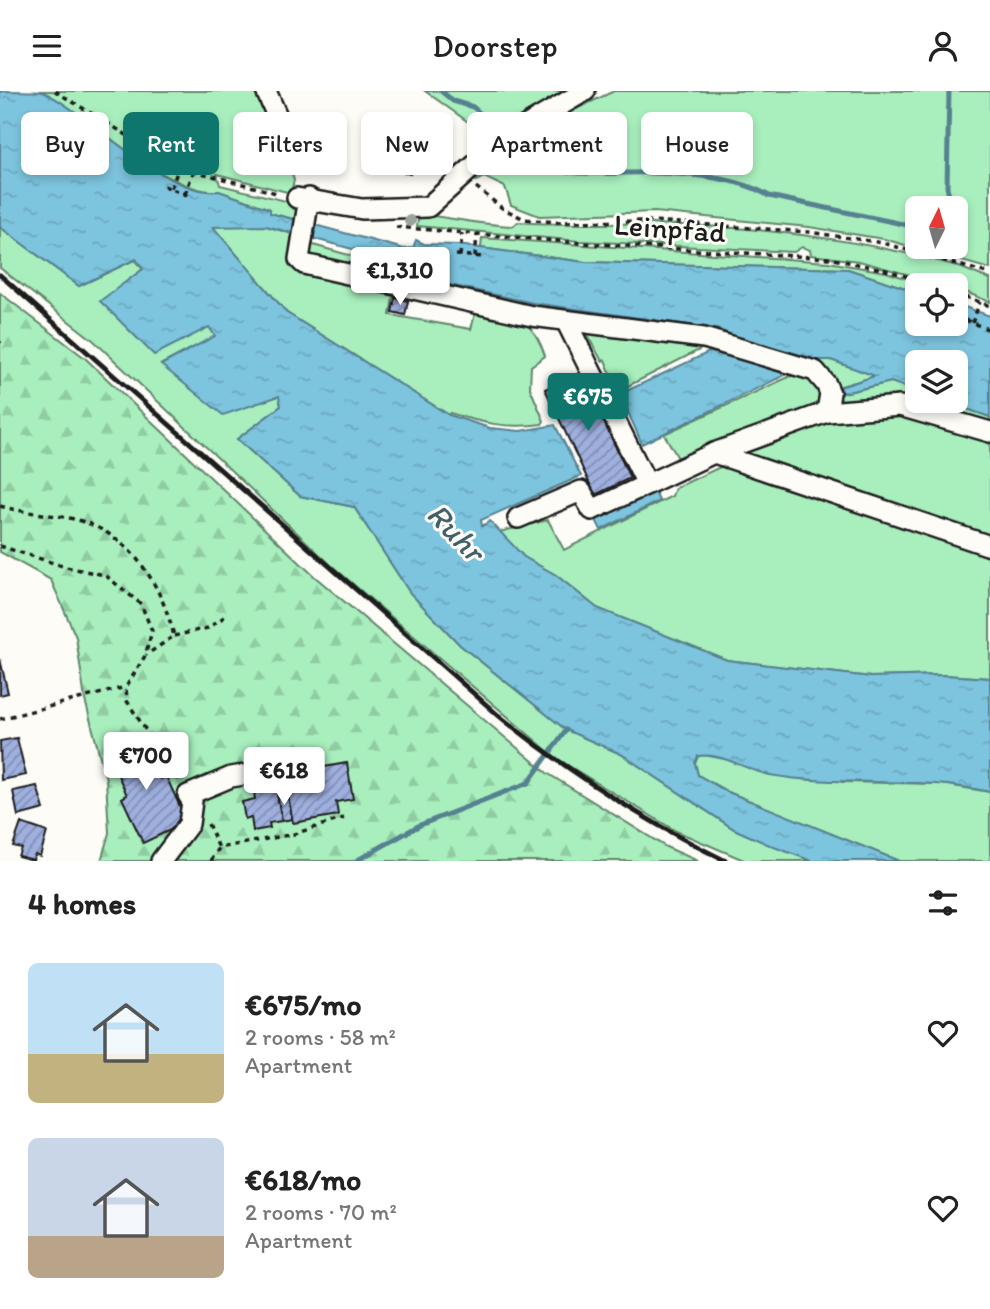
<!DOCTYPE html>
<html lang="en">
<head>
<meta charset="utf-8">
<style>
	body { margin:0; font-family:Itim,sans-serif; background:#f6f6f6; color:#222; height:100vh; display:flex; flex-direction:column; font-size:26px; white-space:nowrap }
	* { box-sizing:border-box; margin:0 }
	p { font-size:23px; color:#767676 }
	.icon { flex:none; width:38px; height:38px; fill:none; stroke:currentColor; stroke-width:2; stroke-linecap:round; stroke-linejoin:round }
	.map { position:relative; height:770px; overflow:hidden }
	.drawer { display:flex; flex-direction:column; background:#fff; flex:1 }
	.drawer>* { flex:none }
	.hud { position:absolute; left:21px; top:21px; width:948px; height:63px; display:flex; gap:14px }
	.needle { width:46px; rotate:5deg }
	.fabs { position:absolute; left:905px; top:105px; display:grid; gap:14px }
	.fabs a { display:grid; place-items:center; width:63px; height:63px; border-radius:10px; background:#fff; box-shadow:0 4px 10px #0003; font-size:35px }
	.price { position:absolute; translate:-50% -60px; padding:0 16px; border-radius:7px; background:#fff; color:#222; font-size:23px; line-height:46px; filter:drop-shadow(0 2px 4px #0008) }
	.price::after { content:''; position:absolute; left:50%; top:42px; width:21px; height:16px; margin-left:-10px; background:inherit; clip-path:polygon(0 0,100% 0,50% 100%) }
	.price.active { background:#0f766e; color:#fff }
	ul { padding:0; list-style:none }
	li { display:flex; align-items:center; gap:21px; height:175px; padding:0 28px }
	li span { display:grid; place-items:center; flex:none; width:196px; height:140px; border-radius:10px; color:#555 }
	li>.icon { margin-inline-start:auto }
	span .icon { width:84px; height:84px; fill:#fffc; stroke-width:1 }
	li b { font-size:30px }
	h2 { display:flex; justify-content:space-between; align-items:center; height:84px; padding:0 28px; font-size:30px }
	.chip { padding:0 24px; border-radius:10px; background:#fff; box-shadow:0 4px 10px #0003; font-size:24px; line-height:63px }
	.chip.active { background:#0f766e; color:#fff }
	header { display:flex; justify-content:space-between; align-items:center; height:91px; padding:0 28px; background:#fff; font-size:32px; font-weight:600 }
	.map>svg:first-child { display:block }
</style>
</head>
<body>
<header><svg class="icon" aria-label="menu" viewBox="0 0 24 24"><path d="M4 6h16M4 12h16M4 18h16"/></svg>Doorstep<svg class="icon" aria-label="person" viewBox="0 0 24 24"><circle cx="12" cy="8" r="4"/><path d="M4 21q1-7 8-7t8 7"/></svg></header>
<div class="map">
<svg width="990" height="770" viewBox="0 0 990 770">
	<defs>
		<pattern id="forest-firs" width="22" height="20" patternUnits="userSpaceOnUse" patternTransform="scale(1.75)"><rect width="22" height="20" fill="#a8efbd"/><path d="M5 1l3.5 6h-7zM16 11l3.5 6h-7z" fill="#90cca2"/></pattern>
		<pattern id="water-ripples" width="26" height="14" patternUnits="userSpaceOnUse" patternTransform="scale(1.75)"><rect width="26" height="14" fill="#7dc4de"/><path d="M2 4q2-2 4 0t4 0M15 11q2-2 4 0t4 0" fill="none" stroke="#6ba8be"/></pattern>
		<pattern id="building-hatch" width="6" height="6" patternUnits="userSpaceOnUse" patternTransform="scale(1.75)"><rect width="6" height="6" fill="#9fb0df"/><path d="M-1 1l2-2M0 6l6-6M5 7l2-2" fill="none" stroke="#818eb4"/></pattern>
	</defs>
	<rect width="100%" height="100%" fill="#fdfcf7"/>
	<filter id="ink" filterUnits="userSpaceOnUse"><feTurbulence type="fractalNoise" baseFrequency=".0143" numOctaves="2"/><feDisplacementMap in="SourceGraphic" scale="14" xChannelSelector="R" yChannelSelector="G"/><feConvolveMatrix kernelMatrix="1 2 1 2 8 2 1 2 1" color-interpolation-filters="sRGB"/></filter>
	<g filter="url(#ink)">
		<g fill="#a8efbd" stroke="#62866c" stroke-width="2" fill-rule="evenodd">
			<path d="M 41,0 L 265,0 L 294,89 L 291,102 L 217,83 L 220,94 L 302,114 L 298,129 L 269,122 L 270,118 L 219,100 C 175,106 79,26 41,0 Z"/>
			<path d="M 425,0 L 575,0 L 492,48 Z"/>
			<path d="M 614,0 L 990,0 L 990,178 L 884,148 L 809,136 L 655,121 L 539,125 L 511,114 L 505,96 L 484,86 L 476,90 L 471,83 L 513,48 ZM 917,117 L 956,117 L 956,156 L 917,156 Z"/>
			<path d="M 419,123 C 450,127 483,134 513,135 L 518,131 C 562,135 606,132 651,133 C 750,135 854,147 950,173 C 964,177 977,184 990,188 L 990,211 L 956,197 L 956,194 L 946,194 L 859,170 L 811,164 L 810,159 L 802,156 L 794,161 L 580,150 L 417,135 Z"/>
			<path d="M 212,135 L 266,135 L 292,143 L 289,166 L 294,179 L 390,198 L 393,206 L 390,224 L 471,238 L 477,216 C 514,225 532,225 545,265 L 531,275 L 530,297 L 544,330 L 542,333 C 509,338 481,332 450,322 L 449,324 L 287,222 Z"/>
			<path d="M 0,136 L 79,195 L 134,169 L 143,178 L 101,210 L 209,236 L 216,245 L 162,273 L 279,305 L 281,315 L 237,348 L 300,405 L 354,416 L 410,502 L 460,554 L 566,639 L 621,663 L 734,738 L 812,770 L 746,770 L 676,740 L 556,667 L 332,475 L 93,249 L 0,177 Z"/>
			<path d="M 482,147 L 828,171 L 886,181 L 927,194 L 917,194 L 917,201 L 848,178 L 585,171 L 481,157 Z"/>
			<path d="M 306,152 L 395,177 L 396,186 L 308,165 Z"/>
			<path d="M 581,233 L 709,254 L 618,300 L 605,269 L 602,270 Z"/>
			<path d="M 816,269 L 831,269 L 876,285 L 841,295 L 843,302 L 891,291 L 917,300 L 917,310 L 944,310 L 990,326 L 990,587 L 944,584 L 871,586 L 727,569 L 597,517 L 556,484 L 524,466 L 499,441 L 548,429 L 564,459 L 672,405 L 675,397 L 729,372 L 741,357 L 832,329 L 809,272 Z"/>
			<path d="M 802,280 L 823,296 L 820,321 L 678,367 L 664,343 Z"/>
			<path d="M 704,664 L 843,691 L 941,693 L 990,701 L 990,770 L 899,770 L 728,701 L 698,684 L 695,672 L 698,665 Z"/>
		</g>
		<path fill="url(#forest-firs)" stroke="#62866c" stroke-width="2" d="M 0,202 L 85,267 L 314,485 L 547,682 L 666,756 L 698,770 L 101,770 L 109,742 L 106,688 L 85,609 L 76,546 L 51,489 L 0,461 Z"/>
		<g fill="url(#water-ripples)" stroke="#568190" stroke-width="2">
			<path d="M 0,0 C 12,0 32,0 43,1 C 90,22 165,107 219,100 L 270,118 L 270,122 L 404,158 L 413,157 L 416,149 L 424,153 L 458,154 L 585,171 L 848,178 L 917,201 L 917,233 L 956,233 L 956,213 L 990,225 L 990,326 L 944,310 L 956,310 L 956,271 L 917,271 L 917,300 L 891,291 L 843,302 L 840,296 L 875,285 L 831,269 L 816,269 L 642,353 L 620,303 L 718,257 L 729,243 L 717,238 L 533,212 L 409,185 L 405,172 L 266,135 L 213,136 L 287,222 L 449,324 L 490,337 L 520,340 L 555,334 L 581,385 L 481,429 L 482,435 L 490,430 L 524,466 L 556,484 L 597,517 L 727,569 L 871,586 L 944,584 L 990,587 L 990,701 C 918,684 843,697 770,684 C 747,680 722,661 698,665 L 695,672 L 698,684 L 728,701 L 899,770 L 812,770 L 774,756 L 734,738 L 621,663 L 566,639 L 460,554 L 410,502 L 354,416 L 300,405 L 237,348 L 281,315 L 279,305 L 223,324 L 161,274 L 215,245 L 209,236 L 154,264 L 100,210 L 143,178 L 136,168 L 79,195 L 0,136 Z"/>
			<path d="M 654,398 L 659,410 L 601,439 L 595,427 Z"/>
		</g>
		<g fill="none" stroke-linecap="round" stroke-linejoin="round">
			<g stroke="#568190" stroke-width="5">
				<path d="M 441,0 L 453,10 L 473,16 L 501,41"/>
				<path d="M 949,0 L 947,96 L 952,117"/>
				<path d="M 514,57 C 553,93 606,80 654,82 C 691,83 738,86 769,105 L 917,136"/>
				<path d="M 356,770 L 420,734 L 528,692 L 566,639"/>
			</g>
		</g>
		<g fill="url(#building-hatch)" stroke="#1c1c1c" stroke-width="2">
			<path d="M 391,46 L 408,50 L 405,62 L 415,64 L 410,83 L 383,76 Z"/>
			<path d="M 395,207 L 408,210 L 405,224 L 392,221 Z"/>
			<path d="M 581,281 L 630,387 L 595,404 L 545,298 Z"/>
			<path d="M 0,568 L 8,602 L 0,604 Z"/>
			<path d="M 17,647 L 26,684 L 1,689 L 0,650 Z"/>
			<path d="M 141,647 L 160,688 L 166,685 L 187,731 L 143,752 L 122,707 L 127,704 L 108,662 Z"/>
			<path d="M 347,672 L 353,708 L 336,711 L 338,724 L 293,732 L 284,683 Z"/>
			<path d="M 37,695 L 44,718 L 18,725 L 13,700 Z"/>
			<path d="M 276,696 L 282,730 L 269,732 L 270,737 L 253,740 L 251,726 L 245,728 L 242,711 L 255,708 L 254,700 Z"/>
			<path d="M 283,701 L 284,706 L 288,705 L 292,728 L 282,730 L 277,702 Z"/>
			<path d="M 21,732 L 47,741 L 40,765 L 35,763 L 33,769 L 18,765 L 21,757 L 13,755 Z"/>
		</g>
		<g fill="none" stroke-linecap="round" stroke-linejoin="round">
			<defs>
				<g id="minor">
					<path d="M 266,0 L 277,25"/>
					<path d="M 297,107 L 362,118 L 428,116 L 505,47 L 585,0"/>
					<path d="M 309,107 L 299,168 L 304,173 L 532,225 L 704,247 L 815,280 L 826,293 L 830,302 L 827,321 L 714,362 L 592,419 L 581,400 L 518,427"/>
					<path d="M 566,230 L 647,393"/>
					<path d="M 827,321 L 900,315 L 990,341"/>
					<path d="M 714,362 L 990,455"/>
					<path d="M 161,770 L 189,733 L 192,710 L 188,704 L 231,686 L 283,678"/>
				</g>
			</defs>
			<use href="#minor" stroke="#1c1c1c" stroke-width="24"/>
			<g stroke="#1c1c1c" stroke-width="3.5" stroke-dasharray="5 5" stroke-linecap="butt">
				<path d="M 55,0 L 179,76 L 280,103"/>
				<path d="M 164,95 L 192,106"/>
				<path d="M 476,96 L 502,117 L 524,128 L 556,131 L 652,130 L 809,141 L 883,152 L 990,183"/>
				<path d="M 171,97 L 179,76"/>
				<path d="M 185,103 L 193,82"/>
				<path d="M 396,136 L 580,152 L 829,167 L 886,179 L 935,194"/>
				<path d="M 456,164 L 483,166"/>
				<path d="M 460,165 L 462,142"/>
				<path d="M 475,166 L 477,144"/>
				<path d="M 956,202 L 990,215"/>
				<path d="M 965,229 L 990,239"/>
				<path d="M 972,232 L 980,211"/>
				<path d="M 0,251 L 1,250"/>
				<path d="M 0,415 C 24,422 50,423 74,428 C 130,442 161,492 174,545 L 146,564"/>
				<path d="M 0,455 L 66,476 L 105,484 L 141,513 L 152,540 L 145,565 L 126,596 L 127,610 L 179,691"/>
				<path d="M 174,545 L 208,537 L 224,526"/>
				<path d="M 0,628 L 126,596"/>
				<path d="M 208,733 L 219,757"/>
				<path d="M 211,770 L 219,757 L 294,743 L 344,727"/>
			</g>
			<use href="#minor" stroke="#fdfcf7" stroke-width="19"/>
			<path stroke="#1c1c1c" stroke-width="5" d="M 0,184 L 498,624 C 569,681 644,730 726,770"/>
		</g>
		<circle fill="#98a399" cx="410" cy="130" r="6"/>
	</g>
	<g text-anchor="middle" dominant-baseline="central" stroke-width="6" stroke-linejoin="round" paint-order="stroke">
		<g font-size="30" fill="#1c1c1c" stroke="#fdfcf7">
			<text transform="translate(670 137) rotate(4)">Leinpfad</text>
		</g>
		<g font-size="32" font-style="italic" fill="#435f6a" stroke="#fdfcf7">
			<text transform="translate(456 441) rotate(46)">Ruhr</text>
		</g>
	</g>
</svg>
<div class="fabs">
<a><svg class="needle" viewBox="-14 -14 28 28"><path d="M0-13l5 13h-10z" fill="#e53935"/><path d="M0 13l5-13h-10z" fill="#767676"/></svg></a>
<a><svg class="icon" aria-label="locate" viewBox="0 0 24 24"><circle cx="12" cy="12" r="6"/><path d="M12 2v4M12 18v4M2 12h4M18 12h4"/></svg></a>
<a><svg class="icon" aria-label="layers" viewBox="0 0 24 24"><path d="M12 4l9 5-9 5-9-5zM3 14l9 5 9-5"/></svg></a>
</div>
<b class="price" style="left:400px;top:216px">€1,310</b>
<b class="price active" style="left:588px;top:342px">€675</b>
<b class="price" style="left:146px;top:701px">€700</b>
<b class="price" style="left:284px;top:716px">€618</b>
<div class="hud">
<a class="chip">Buy</a>
<a class="chip active">Rent</a>
<a class="chip">Filters</a>
<a class="chip">New</a>
<a class="chip">Apartment</a>
<a class="chip">House</a>
</div>
</div>
<section class="drawer">
<h2>4 homes<svg class="icon" aria-label="filters" viewBox="0 0 24 24"><path d="M4 7h16M4 17h16"/><circle cx="9" cy="7" r="2"/><circle cx="15" cy="17" r="2"/></svg></h2>
<ul>
<li><span style="background:linear-gradient(#bfe0f5 65%,#c2b280 0)"><svg class="icon" aria-label="home" viewBox="0 0 24 24"><path d="M3 11l9-7 9 7M6 9v11h12V9"/></svg></span><div><b>€675/mo</b><p>2 rooms · 58 m²</p><p>Apartment</p></div><svg class="icon" aria-label="heart" viewBox="0 0 24 24"><path d="M12 20l-8-8c-3-5 5-10 8-4 3-6 11-1 8 4z"/></svg></li>
<li><span style="background:linear-gradient(#c9d6e8 70%,#b9a48a 0)"><svg class="icon" aria-label="home" viewBox="0 0 24 24"><path d="M3 11l9-7 9 7M6 9v11h12V9"/></svg></span><div><b>€618/mo</b><p>2 rooms · 70 m²</p><p>Apartment</p></div><svg class="icon" aria-label="heart" viewBox="0 0 24 24"><path d="M12 20l-8-8c-3-5 5-10 8-4 3-6 11-1 8 4z"/></svg></li>
</ul>
</section>
</body>
</html>
